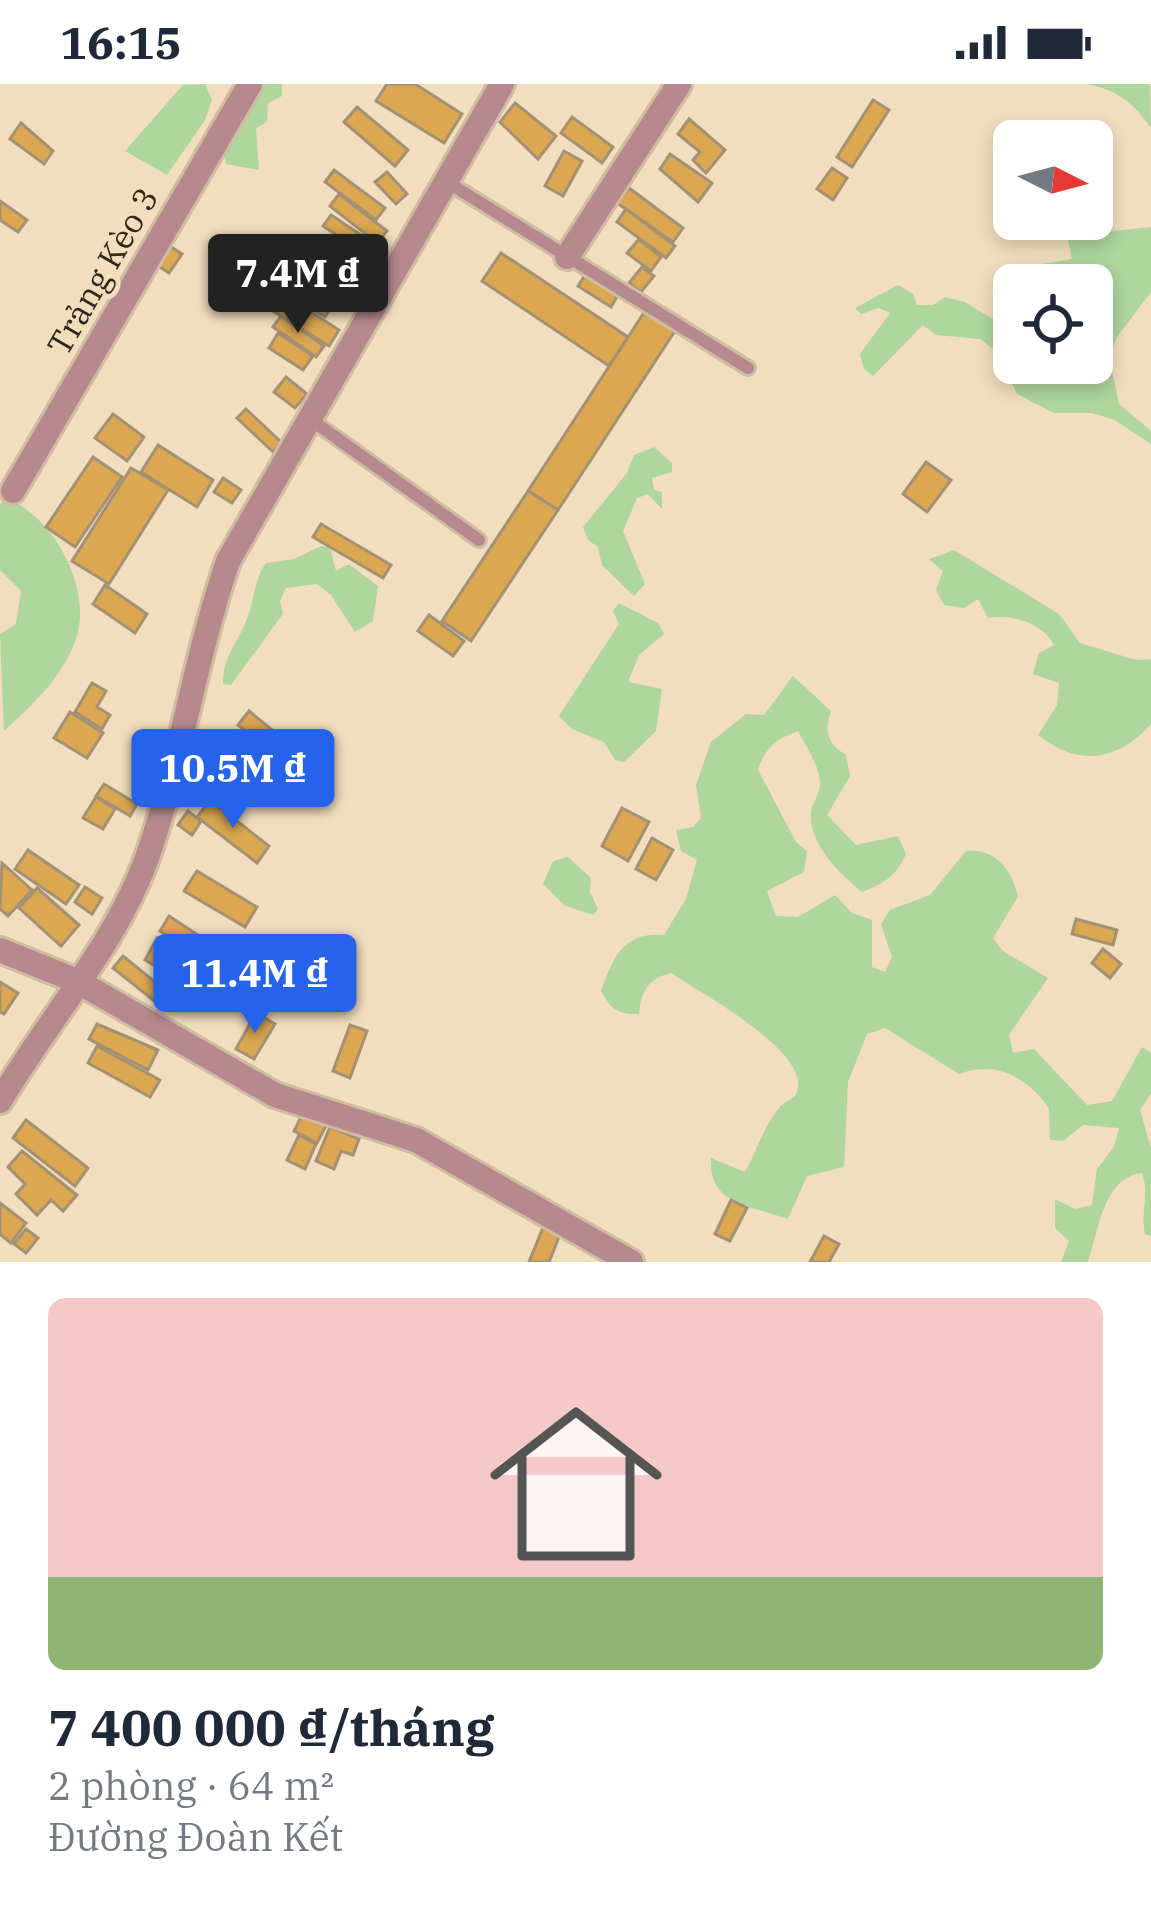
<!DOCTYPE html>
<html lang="vi">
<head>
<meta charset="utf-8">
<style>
	body { margin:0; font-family:"IBM Plex Serif",serif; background:#f6f6f7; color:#1f2937; height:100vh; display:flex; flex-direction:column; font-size:45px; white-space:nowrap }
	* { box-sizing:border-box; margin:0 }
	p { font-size:39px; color:#747a83 }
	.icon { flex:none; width:66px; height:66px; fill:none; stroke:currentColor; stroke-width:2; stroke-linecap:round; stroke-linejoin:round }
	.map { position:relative; height:1178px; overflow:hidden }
	.side { display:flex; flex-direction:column; background:#fff; flex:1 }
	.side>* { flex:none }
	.needle { width:78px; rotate:96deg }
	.tools { position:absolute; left:993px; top:36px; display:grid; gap:24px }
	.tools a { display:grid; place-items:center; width:120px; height:120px; border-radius:18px; background:#fff; box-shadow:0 6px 18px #0003; font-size:60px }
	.price { position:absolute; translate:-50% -102px; padding:0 27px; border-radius:12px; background:#2563eb; color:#fff; font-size:39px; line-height:78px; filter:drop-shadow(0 3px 6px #0008) }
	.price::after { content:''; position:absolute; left:50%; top:72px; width:36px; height:27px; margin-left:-18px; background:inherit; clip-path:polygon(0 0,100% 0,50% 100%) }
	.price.on { background:#222; color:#fff }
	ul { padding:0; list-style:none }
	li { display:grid; align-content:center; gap:24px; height:636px; padding:0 48px }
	li span { display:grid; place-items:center; height:372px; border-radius:18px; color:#555 }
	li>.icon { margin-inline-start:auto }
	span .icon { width:216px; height:216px; fill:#fffc; stroke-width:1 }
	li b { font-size:51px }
	.status { display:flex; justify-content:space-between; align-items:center; height:84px; padding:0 60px; background:#fff; direction:ltr }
	.status svg { height:33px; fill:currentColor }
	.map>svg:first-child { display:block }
</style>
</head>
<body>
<div class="status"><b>16:15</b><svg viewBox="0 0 49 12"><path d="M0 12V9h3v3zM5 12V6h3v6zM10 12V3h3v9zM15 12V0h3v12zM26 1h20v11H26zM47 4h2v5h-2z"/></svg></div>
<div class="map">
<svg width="1151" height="1178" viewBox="0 0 1151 1178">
	<rect width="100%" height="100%" fill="#f2ddbe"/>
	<g fill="#aed69d">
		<path d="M 243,0 L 282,0 L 282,12 L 268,19 L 267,38 L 256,44 L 259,86 L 226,80 L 223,66 Z"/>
		<path d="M 1086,0 L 1150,0 L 1151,44 C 1134,19 1116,5 1086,0 Z"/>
		<path d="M 183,1 L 205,0 L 212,16 L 205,36 L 167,91 L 125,67 Z"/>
		<path d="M 1151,143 L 1151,208 L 1117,253 L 1109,272 L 1119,320 L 1151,347 L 1151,360 L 1115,336 L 1092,329 L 1054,329 L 1017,310 L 997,268 L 980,255 L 936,251 L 923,241 L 873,292 L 864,285 L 860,270 L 890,229 L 879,224 L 861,230 L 855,224 L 898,201 L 913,210 L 917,221 L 933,221 L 945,213 L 965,218 L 1014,248 L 1014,279 L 1092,279 L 1092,201 L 1049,201 L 1042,180 L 1072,175 L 1067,152 Z"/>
		<path d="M 654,363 L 672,379 L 672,388 L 652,394 L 654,406 L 662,408 L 662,425 L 648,410 L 637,414 L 623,447 L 645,500 L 634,512 L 602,481 L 598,463 L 588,456 L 583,443 L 627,389 L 634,371 Z"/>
		<path d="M 6,414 C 50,431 87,494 79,543 C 71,585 34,620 4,647 L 0,550 L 16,540 L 21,507 L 0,486 L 0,421 Z"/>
		<path d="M 321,462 L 330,463 L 336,487 L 349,480 L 378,502 L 373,537 L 355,548 L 331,511 L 317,500 L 286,504 L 280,517 L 283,530 L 231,601 L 223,600 C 223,571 238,559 247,535 C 255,515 253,497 266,479 L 294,475 Z"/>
		<path d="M 954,466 L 1059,530 L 1080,559 L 1136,576 L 1151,575 L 1151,640 C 1117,678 1078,683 1038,651 L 1057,621 L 1059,599 L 1033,590 L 1039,569 L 1054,561 C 1042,538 1011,530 988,534 L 978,515 L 964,524 L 944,521 L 936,506 L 943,487 L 929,475 Z"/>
		<path d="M 619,519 L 658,539 L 664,550 L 639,571 L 628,598 L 662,605 L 656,647 L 624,678 L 615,676 L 604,658 L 572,645 L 559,632 L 619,540 L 613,527 Z"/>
		<path d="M 793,592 L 831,627 C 824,648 827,659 846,671 L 850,692 L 827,731 L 856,761 L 898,752 L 906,770 C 896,792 885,799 862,808 C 840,790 808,760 811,728 C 812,719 820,710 820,700 C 821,684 805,661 798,647 C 778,654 764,664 758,686 L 796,758 L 807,767 L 804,788 L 767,807 L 776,832 L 798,833 L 835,811 L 852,829 L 872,836 L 872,883 L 885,888 L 892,873 L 881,840 L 890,826 L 930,811 L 966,767 C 996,764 1012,786 1018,813 L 993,854 L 1003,867 L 1048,894 L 1009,951 L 1013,969 L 1034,965 L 1087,1021 L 1112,1017 L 1142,963 L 1151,969 L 1151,1010 L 1140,1026 L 1151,1064 L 1151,1152 L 1145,1150 C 1140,1128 1150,1111 1142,1089 C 1103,1094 1099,1146 1088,1178 L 1061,1178 L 1069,1157 L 1055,1144 L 1055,1115 L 1075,1125 L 1092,1121 L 1097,1085 L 1114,1063 L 1119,1044 L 1083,1041 L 1063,1057 L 1050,1056 L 1049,1024 C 1027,993 996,976 959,990 L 885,944 L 867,950 L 848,998 L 844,1083 L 807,1092 L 788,1135 C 749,1121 708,1120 711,1074 L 745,1088 C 757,1066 764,1042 780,1023 C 787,1014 796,1017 798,1003 C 803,964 701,909 671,889 C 647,895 641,908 639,930 C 618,931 611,925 601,907 C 614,872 623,848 664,851 L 686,815 L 697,776 L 681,767 L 676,746 L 693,743 L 701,734 L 696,701 L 711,658 L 746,630 L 764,631 Z"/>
		<path d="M 568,773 L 591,794 L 590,808 L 598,825 L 594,831 L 565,822 L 543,800 L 553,777 Z"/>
	</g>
	<g fill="#dba750" stroke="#a49174" stroke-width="3">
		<path d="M 387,0 L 415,0 L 462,30 L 444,59 L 376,17 Z"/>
		<path d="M 873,16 L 889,26 L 852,83 L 837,73 Z"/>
		<path d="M 515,19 L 556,52 L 538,75 L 500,38 Z"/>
		<path d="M 357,23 L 408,66 L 395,82 L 344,38 Z"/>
		<path d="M 572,33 L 613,63 L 602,79 L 561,49 Z"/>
		<path d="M 689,35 L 725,66 L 706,89 L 693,76 L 700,68 L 678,50 Z"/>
		<path d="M 21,39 L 53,67 L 44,80 L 10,55 Z"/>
		<path d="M 564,67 L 582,77 L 563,112 L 545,102 Z"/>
		<path d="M 670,70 L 712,99 L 698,118 L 660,85 Z"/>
		<path d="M 832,84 L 847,94 L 833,116 L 817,105 Z"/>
		<path d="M 334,86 L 385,124 L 376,136 L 325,98 Z"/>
		<path d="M 387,88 L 407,110 L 396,120 L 375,98 Z"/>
		<path d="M 629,104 L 683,144 L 673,158 L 617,119 Z"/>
		<path d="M 339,110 L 387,147 L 377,159 L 330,122 Z"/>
		<path d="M 0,117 L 27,136 L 18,148 L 0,136 Z"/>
		<path d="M 626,125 L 675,162 L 666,174 L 617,138 Z"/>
		<path d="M 331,131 L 364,153 L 356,164 L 323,142 Z"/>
		<path d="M 639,155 L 661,173 L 651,187 L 627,169 Z"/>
		<path d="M 168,161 L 182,170 L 169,189 L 155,180 Z"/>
		<path d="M 501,169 L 628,253 L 609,282 L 482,197 Z"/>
		<path d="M 276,173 L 296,187 L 287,199 L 267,185 Z"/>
		<path d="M 642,183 L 654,192 L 641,208 L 629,199 Z"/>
		<path d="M 589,185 L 621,206 L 611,223 L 578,202 Z"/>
		<path d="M 299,189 L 337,215 L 325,233 L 286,207 Z"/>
		<path d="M 275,205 L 339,246 L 329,262 L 265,222 Z"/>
		<path d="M 645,227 L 675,247 L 558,426 L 528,407 Z"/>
		<path d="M 281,232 L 324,262 L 316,273 L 273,243 Z"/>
		<path d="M 278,249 L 313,272 L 303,286 L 269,264 Z"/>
		<path d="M 286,293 L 307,310 L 295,324 L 274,308 Z"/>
		<path d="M 246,325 L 282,359 L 273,368 L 237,334 Z"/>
		<path d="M 113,330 L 144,353 L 127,377 L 95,354 Z"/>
		<path d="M 158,361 L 213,396 L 197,423 L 141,388 Z"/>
		<path d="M 93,373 L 122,393 L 75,463 L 46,443 Z"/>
		<path d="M 926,378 L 951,396 L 927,428 L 903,410 Z"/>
		<path d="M 131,384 L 168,406 L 109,500 L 72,477 Z"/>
		<path d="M 223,394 L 241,406 L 232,419 L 214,408 Z"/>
		<path d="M 528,407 L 558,426 L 471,557 L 442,537 Z"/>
		<path d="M 321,440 L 391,481 L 383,494 L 313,453 Z"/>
		<path d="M 105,501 L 147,530 L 135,549 L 93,520 Z"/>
		<path d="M 429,531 L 464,557 L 453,572 L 418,547 Z"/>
		<path d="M 92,599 L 106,607 L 97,623 L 110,631 L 102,645 L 75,628 Z"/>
		<path d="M 249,627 L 271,645 L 261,659 L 238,641 Z"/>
		<path d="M 70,628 L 103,649 L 87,674 L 54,654 Z"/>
		<path d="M 104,700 L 137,720 L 130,732 L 96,712 Z"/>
		<path d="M 96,713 L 115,725 L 103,745 L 83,734 Z"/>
		<path d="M 210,716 L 269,762 L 257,779 L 197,733 Z"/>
		<path d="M 622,724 L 649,738 L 628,777 L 602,762 Z"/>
		<path d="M 188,727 L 201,737 L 192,751 L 178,741 Z"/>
		<path d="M 652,754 L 673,766 L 656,796 L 636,785 Z"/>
		<path d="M 28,766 L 79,801 L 66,820 L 15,785 Z"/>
		<path d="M 2,779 L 32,806 L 8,832 L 0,825 Z"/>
		<path d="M 197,787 L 257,823 L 245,843 L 184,807 Z"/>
		<path d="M 85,803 L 102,814 L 92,830 L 75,818 Z"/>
		<path d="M 37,804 L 79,841 L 61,862 L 19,824 Z"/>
		<path d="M 169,832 L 222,867 L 213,882 L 160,847 Z"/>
		<path d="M 1076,835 L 1117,846 L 1113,861 L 1072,850 Z"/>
		<path d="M 157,854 L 205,881 L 193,903 L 145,876 Z"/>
		<path d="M 1103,865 L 1121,880 L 1110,894 L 1092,879 Z"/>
		<path d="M 123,872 L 166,907 L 157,919 L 113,884 Z"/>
		<path d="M 0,898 L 18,909 L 4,930 L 0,928 Z"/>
		<path d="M 256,929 L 275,940 L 254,975 L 236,965 Z"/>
		<path d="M 97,940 L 158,966 L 148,986 L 89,955 Z"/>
		<path d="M 350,941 L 367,947 L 350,994 L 333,987 Z"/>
		<path d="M 97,962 L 160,996 L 150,1013 L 88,979 Z"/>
		<path d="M 305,1025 L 328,1038 L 317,1059 L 294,1047 Z"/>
		<path d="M 26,1036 L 88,1084 L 75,1102 L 13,1054 Z"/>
		<path d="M 330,1043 L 359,1055 L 353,1071 L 341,1067 L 334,1085 L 316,1077 Z"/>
		<path d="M 299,1051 L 316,1060 L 305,1085 L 287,1076 Z"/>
		<path d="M 22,1067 L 77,1111 L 63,1127 L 51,1116 L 37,1131 L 16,1110 L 25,1100 L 8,1083 Z"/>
		<path d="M 731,1116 L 747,1124 L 730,1157 L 715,1150 Z"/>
		<path d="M 0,1119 L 26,1139 L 11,1159 L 0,1150 Z"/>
		<path d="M 544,1141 L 561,1148 L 549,1178 L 529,1178 Z"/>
		<path d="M 26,1145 L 38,1154 L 26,1169 L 14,1160 Z"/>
		<path d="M 824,1152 L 839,1160 L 829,1178 L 810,1178 Z"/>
	</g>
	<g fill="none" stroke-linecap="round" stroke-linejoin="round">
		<defs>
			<g id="service">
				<path d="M 447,98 L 748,284"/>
				<path d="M 310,335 L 479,456"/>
			</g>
			<g id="minor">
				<path d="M 567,173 L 679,0"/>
				<path d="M 13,407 L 250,0"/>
				<path d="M 0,866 L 77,897 L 275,1011 L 416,1056 L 631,1178"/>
				<path d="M 0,1017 C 47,937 117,859 148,771 C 181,675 195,574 228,477 L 502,0"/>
			</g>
		</defs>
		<use href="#service" stroke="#cfbca1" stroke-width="18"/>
		<use href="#minor" stroke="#cfbca1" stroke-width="30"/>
		<use href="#service" stroke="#b5898e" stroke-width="12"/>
		<use href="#minor" stroke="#b5898e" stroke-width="24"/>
	</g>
	<g text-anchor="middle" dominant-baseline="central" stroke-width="10" stroke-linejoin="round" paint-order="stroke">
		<g font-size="33" fill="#30281c" stroke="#f2ddbe">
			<text transform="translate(102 187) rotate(-60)">Trảng Kèo 3</text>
		</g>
	</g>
</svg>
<div class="tools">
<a><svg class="needle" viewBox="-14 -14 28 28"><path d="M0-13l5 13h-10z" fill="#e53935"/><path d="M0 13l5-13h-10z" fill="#747a83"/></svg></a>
<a><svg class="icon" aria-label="locate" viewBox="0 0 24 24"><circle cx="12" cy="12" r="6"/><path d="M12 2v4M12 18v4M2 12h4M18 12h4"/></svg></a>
</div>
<b class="price on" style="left:298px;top:252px">7.4M ₫</b>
<b class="price" style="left:233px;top:747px">10.5M ₫</b>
<b class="price" style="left:255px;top:952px">11.4M ₫</b>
</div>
<section class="side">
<ul>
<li><span style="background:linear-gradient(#f6c9c9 75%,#8fb573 0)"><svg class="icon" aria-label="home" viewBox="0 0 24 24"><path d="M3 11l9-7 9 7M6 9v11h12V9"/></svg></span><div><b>7 400 000 ₫/tháng</b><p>2 phòng · 64 m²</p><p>Đường Đoàn Kết</p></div></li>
</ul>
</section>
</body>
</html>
